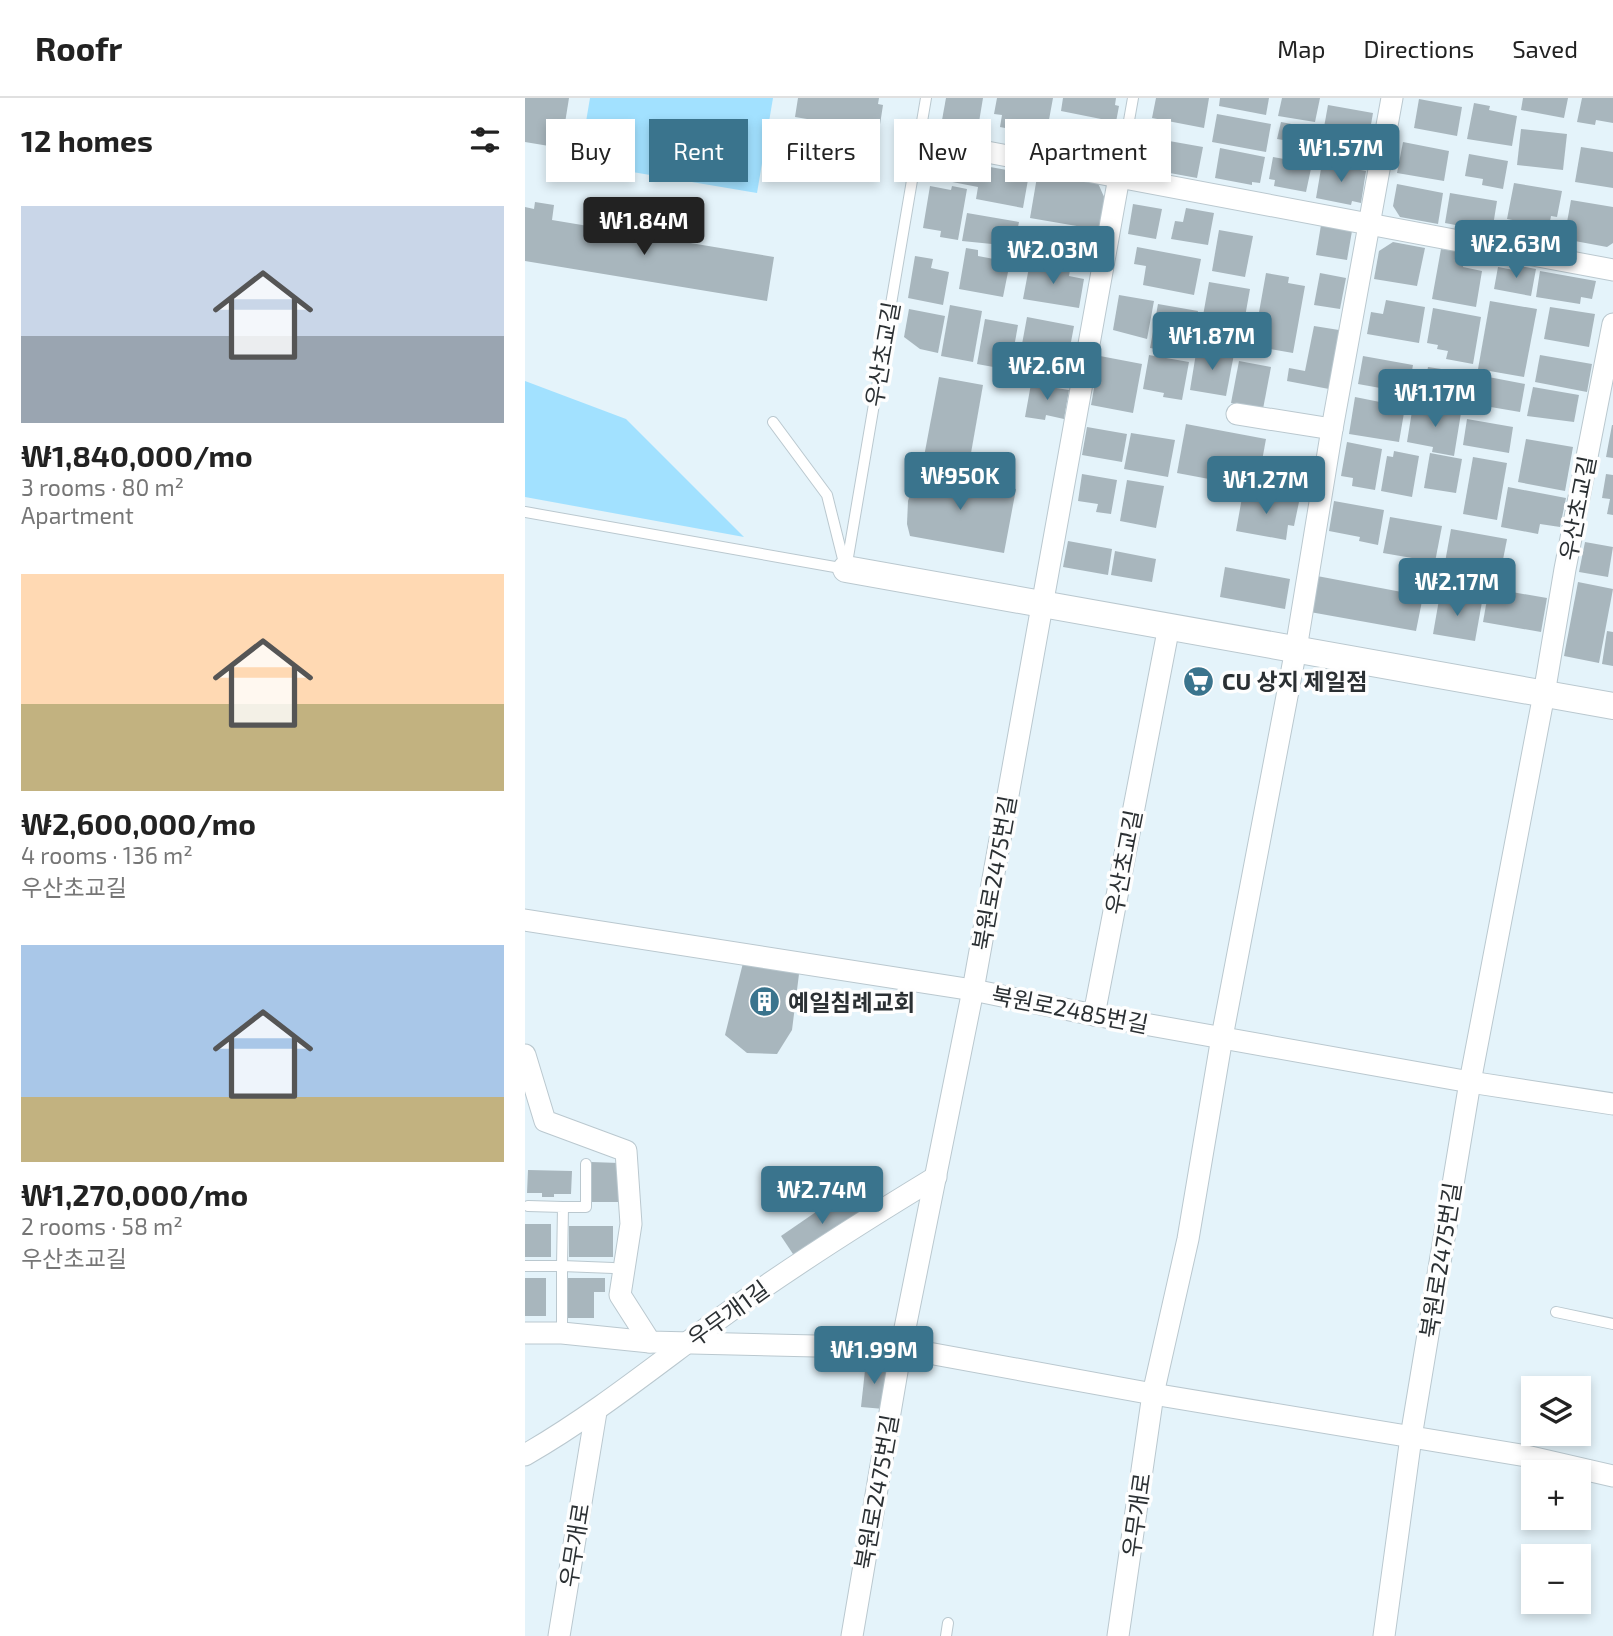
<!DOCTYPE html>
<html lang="en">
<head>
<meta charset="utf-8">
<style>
	body { margin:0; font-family:"Exo 2","Noto Sans KR",sans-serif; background:#f2f2f2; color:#222; height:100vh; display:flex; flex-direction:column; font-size:26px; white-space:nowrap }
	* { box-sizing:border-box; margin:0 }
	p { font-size:23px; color:#767676 }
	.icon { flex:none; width:38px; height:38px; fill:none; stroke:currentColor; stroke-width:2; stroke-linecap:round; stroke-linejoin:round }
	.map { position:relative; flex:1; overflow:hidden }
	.drawer { display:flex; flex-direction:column; background:#fff; width:525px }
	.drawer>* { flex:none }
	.guide { position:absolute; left:21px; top:21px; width:665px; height:63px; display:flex; gap:14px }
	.tools { position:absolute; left:996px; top:1278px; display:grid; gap:14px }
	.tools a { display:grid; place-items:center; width:70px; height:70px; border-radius:0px; background:#fff; box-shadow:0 4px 10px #0003; font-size:35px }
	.price { position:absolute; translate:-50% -60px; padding:0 16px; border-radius:7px; background:#3a748d; color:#fff; font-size:23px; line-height:46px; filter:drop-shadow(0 2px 4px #0008) }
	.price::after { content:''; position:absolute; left:50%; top:42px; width:21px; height:16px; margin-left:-10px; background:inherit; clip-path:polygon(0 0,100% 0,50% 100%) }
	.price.current { background:#222; color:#fff }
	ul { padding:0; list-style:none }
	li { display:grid; align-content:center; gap:14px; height:371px; padding:0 21px }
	li span { display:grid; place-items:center; height:217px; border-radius:0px; color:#555 }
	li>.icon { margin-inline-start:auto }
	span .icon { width:126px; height:126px; fill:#fffc; stroke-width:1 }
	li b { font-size:30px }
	h2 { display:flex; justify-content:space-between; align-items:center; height:84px; padding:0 21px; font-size:30px }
	.pill { padding:0 24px; border-radius:0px; background:#fff; box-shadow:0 4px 10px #0003; font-size:24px; line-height:63px }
	.pill.current { background:#3a748d; color:#fff }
	header { display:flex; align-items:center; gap:42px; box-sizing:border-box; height:98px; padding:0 35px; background:#fff; border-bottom:2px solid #e0e0e0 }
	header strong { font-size:33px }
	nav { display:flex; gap:38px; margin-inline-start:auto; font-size:24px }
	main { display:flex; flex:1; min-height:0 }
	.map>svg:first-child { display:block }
</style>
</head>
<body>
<header>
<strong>Roofr</strong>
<nav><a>Map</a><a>Directions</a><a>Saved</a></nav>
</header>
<main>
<section class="drawer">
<h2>12 homes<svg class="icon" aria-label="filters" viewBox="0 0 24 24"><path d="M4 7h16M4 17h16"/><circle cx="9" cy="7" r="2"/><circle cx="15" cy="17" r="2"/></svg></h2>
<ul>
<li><span style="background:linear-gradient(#c9d6e8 60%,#9aa5b1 0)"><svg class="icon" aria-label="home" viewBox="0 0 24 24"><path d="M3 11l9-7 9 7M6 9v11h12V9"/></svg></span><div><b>₩1,840,000/mo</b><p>3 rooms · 80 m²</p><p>Apartment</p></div></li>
<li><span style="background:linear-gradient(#ffd9b3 60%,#c2b280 0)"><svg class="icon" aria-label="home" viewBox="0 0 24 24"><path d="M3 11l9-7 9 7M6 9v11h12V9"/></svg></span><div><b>₩2,600,000/mo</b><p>4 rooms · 136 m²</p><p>우산초교길</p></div></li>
<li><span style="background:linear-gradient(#a9c7e8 70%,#c2b280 0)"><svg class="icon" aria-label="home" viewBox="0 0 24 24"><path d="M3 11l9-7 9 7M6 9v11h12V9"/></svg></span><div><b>₩1,270,000/mo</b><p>2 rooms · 58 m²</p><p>우산초교길</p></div></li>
</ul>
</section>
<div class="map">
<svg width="1088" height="1538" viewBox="0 0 1088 1538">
	<rect width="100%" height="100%" fill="#e4f3fa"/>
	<g fill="#a2e1ff">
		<path d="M 65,0 L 248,0 L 232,95 L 54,65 Z"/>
		<path d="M 0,283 L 101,321 L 219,439 L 0,399 Z"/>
	</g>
	<g fill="#a8b6bd">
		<path d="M 0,0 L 44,0 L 36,50 L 0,44 Z"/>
		<path d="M 273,0 L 354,0 L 353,6 L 358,7 L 354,33 L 270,19 Z"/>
		<path d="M 421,0 L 458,0 L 452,36 L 422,30 L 417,22 Z"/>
		<path d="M 472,0 L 528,0 L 521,38 L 475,29 L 477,17 L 469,16 Z"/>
		<path d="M 538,0 L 591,0 L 590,7 L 594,8 L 591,24 L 536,13 Z"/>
		<path d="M 631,0 L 684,0 L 679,30 L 627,20 Z"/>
		<path d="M 695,0 L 744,0 L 741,17 L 694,8 Z"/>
		<path d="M 757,0 L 795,0 L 790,24 L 753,18 Z"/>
		<path d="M 998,0 L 1043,0 L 1039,20 L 996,12 Z"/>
		<path d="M 1057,0 L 1088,0 L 1088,25 L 1071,22 L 1070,27 L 1052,24 Z"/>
		<path d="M 894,1 L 937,9 L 932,38 L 889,30 Z"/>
		<path d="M 949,5 L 965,8 L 964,12 L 992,18 L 987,48 L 942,41 Z"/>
		<path d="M 803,7 L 848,15 L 841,55 L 796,46 Z"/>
		<path d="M 692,16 L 746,26 L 741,54 L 687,44 Z"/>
		<path d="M 531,23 L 585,33 L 584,40 L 588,49 L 581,56 L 579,65 L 525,55 Z"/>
		<path d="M 756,24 L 793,31 L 790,47 L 752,41 Z"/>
		<path d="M 996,31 L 1042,36 L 1038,72 L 992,67 Z"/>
		<path d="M 616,38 L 678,49 L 672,80 L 623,71 L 624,68 L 614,66 Z"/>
		<path d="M 878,44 L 924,53 L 919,83 L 872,75 Z"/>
		<path d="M 1056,49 L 1088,54 L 1088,90 L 1050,84 Z"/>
		<path d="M 695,50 L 740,59 L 735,85 L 727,84 L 727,87 L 690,80 Z"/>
		<path d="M 944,56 L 983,63 L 978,91 L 957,87 L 958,81 L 940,78 Z"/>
		<path d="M 748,59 L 787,66 L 781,94 L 749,88 L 750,82 L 744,81 Z"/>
		<path d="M 426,62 L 504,76 L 498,110 L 451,101 L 453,89 L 422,83 Z"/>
		<path d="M 797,65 L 841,73 L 836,105 L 827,103 L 826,107 L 791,100 Z"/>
		<path d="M 513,73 L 572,83 L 580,101 L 575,132 L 505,120 Z"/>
		<path d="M 989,85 L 1037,93 L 1032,119 L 1026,118 L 1024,129 L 982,121 Z"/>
		<path d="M 872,86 L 918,95 L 913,126 L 875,119 L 868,108 Z"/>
		<path d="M 405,88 L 426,92 L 427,88 L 442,91 L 433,142 L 415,139 L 416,133 L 398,130 Z"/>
		<path d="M 925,95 L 972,103 L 967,134 L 920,125 Z"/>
		<path d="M 1046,102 L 1088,109 L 1088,145 L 1082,149 L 1039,141 Z"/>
		<path d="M 10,104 L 29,107 L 27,122 L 249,159 L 242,203 L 0,163 L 0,109 L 9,111 Z"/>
		<path d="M 608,106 L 637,111 L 631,141 L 603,136 Z"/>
		<path d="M 661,110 L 689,115 L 683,147 L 646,141 L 650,123 L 658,124 Z"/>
		<path d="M 442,115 L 494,124 L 490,144 L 478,142 L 477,147 L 437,143 Z"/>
		<path d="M 796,127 L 827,133 L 822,162 L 791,157 Z"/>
		<path d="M 694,132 L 728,138 L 720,179 L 687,173 Z"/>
		<path d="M 868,144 L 900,150 L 892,188 L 849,181 L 854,153 Z"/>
		<path d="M 612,149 L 676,161 L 669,197 L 618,187 L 621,168 L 609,166 Z"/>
		<path d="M 441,150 L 453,152 L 453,158 L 485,164 L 478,199 L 434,191 Z"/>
		<path d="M 916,151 L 941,155 L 938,169 L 957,173 L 951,209 L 907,201 Z"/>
		<path d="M 390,158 L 408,161 L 406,170 L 424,174 L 418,207 L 383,200 Z"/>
		<path d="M 505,164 L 545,172 L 544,178 L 559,181 L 554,210 L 498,201 Z"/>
		<path d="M 995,168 L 1011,171 L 1006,198 L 969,191 L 973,169 L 994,173 Z"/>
		<path d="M 1015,173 L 1071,183 L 1067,201 L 1056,199 L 1055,206 L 1011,199 Z"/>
		<path d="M 741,175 L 764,179 L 763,185 L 780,188 L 768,255 L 728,248 Z"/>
		<path d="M 795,175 L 821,180 L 815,211 L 789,207 Z"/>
		<path d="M 684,184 L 725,191 L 720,219 L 713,218 L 711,231 L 717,232 L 714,248 L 674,240 Z"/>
		<path d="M 594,197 L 629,203 L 622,241 L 588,232 Z"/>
		<path d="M 861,202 L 900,209 L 894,245 L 842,236 L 846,214 L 858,216 Z"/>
		<path d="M 965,203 L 1012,211 L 999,279 L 953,271 Z"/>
		<path d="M 633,206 L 673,213 L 665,257 L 625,250 Z"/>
		<path d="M 425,207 L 457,213 L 448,264 L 416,258 Z"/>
		<path d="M 1025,209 L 1070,216 L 1064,249 L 1019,241 Z"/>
		<path d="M 908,210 L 956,219 L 948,266 L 921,261 L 923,253 L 912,251 L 913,247 L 902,245 Z"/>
		<path d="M 384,211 L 420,218 L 413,255 L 395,251 L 379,239 Z"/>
		<path d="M 502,219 L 549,228 L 543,260 L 533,259 L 532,264 L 495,257 Z"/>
		<path d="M 460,221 L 493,227 L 485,272 L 452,266 Z"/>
		<path d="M 789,228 L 814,232 L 804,291 L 762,283 L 764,270 L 780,273 Z"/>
		<path d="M 672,249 L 709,256 L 701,298 L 665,292 Z"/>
		<path d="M 624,257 L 664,264 L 657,302 L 638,299 L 639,295 L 618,291 Z"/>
		<path d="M 1015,257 L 1067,266 L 1062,294 L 1010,284 Z"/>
		<path d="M 575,258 L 617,266 L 608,315 L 566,307 Z"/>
		<path d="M 838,258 L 888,267 L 883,295 L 833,286 Z"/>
		<path d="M 714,263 L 746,269 L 738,311 L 706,305 Z"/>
		<path d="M 903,269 L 943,275 L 937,307 L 917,304 L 918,298 L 903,296 L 904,291 L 899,290 Z"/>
		<path d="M 953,277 L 1000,286 L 995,314 L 948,306 Z"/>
		<path d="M 414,279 L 458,287 L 443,372 L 398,364 Z"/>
		<path d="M 506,286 L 544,292 L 539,321 L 521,317 L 520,322 L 500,319 Z"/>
		<path d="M 1008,289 L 1054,297 L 1049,324 L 1002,318 Z"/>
		<path d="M 830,299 L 880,309 L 874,344 L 824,336 Z"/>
		<path d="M 888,307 L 936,315 L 929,358 L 907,354 L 908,349 L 882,344 Z"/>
		<path d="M 942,321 L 988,329 L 984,355 L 938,347 Z"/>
		<path d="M 661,326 L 741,341 L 732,390 L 652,375 Z"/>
		<path d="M 1087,327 L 1088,327 L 1088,360 L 1081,359 Z"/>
		<path d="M 562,329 L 602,336 L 597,364 L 557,357 Z"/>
		<path d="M 606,335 L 650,342 L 643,379 L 599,371 Z"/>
		<path d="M 1001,341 L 1048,349 L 1040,393 L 993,384 Z"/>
		<path d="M 822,344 L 857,351 L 850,392 L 827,388 L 828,380 L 816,378 Z"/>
		<path d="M 869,353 L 894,358 L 887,399 L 856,393 L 862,358 L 868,359 Z"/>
		<path d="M 905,355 L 937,361 L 931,395 L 899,390 Z"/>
		<path d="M 948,359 L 982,365 L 972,422 L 938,416 Z"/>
		<path d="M 396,374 L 491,391 L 479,455 L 385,438 L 382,426 L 383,403 L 388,388 Z"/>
		<path d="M 557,376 L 592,382 L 586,416 L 571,414 L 573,406 L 553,403 Z"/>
		<path d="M 1081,376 L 1088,377 L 1088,417 L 1082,416 L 1085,401 L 1077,400 Z"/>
		<path d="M 602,382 L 639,388 L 631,430 L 595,423 Z"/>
		<path d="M 983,389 L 1041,400 L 1035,429 L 1015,426 L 1013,436 L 976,429 Z"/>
		<path d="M 718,394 L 774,404 L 769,428 L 763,427 L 761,442 L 711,433 Z"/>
		<path d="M 809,403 L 859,412 L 853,447 L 834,443 L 835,439 L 804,433 Z"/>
		<path d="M 865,419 L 917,428 L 910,464 L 858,455 Z"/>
		<path d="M 926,431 L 982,441 L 975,477 L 919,470 Z"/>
		<path d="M 543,443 L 587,451 L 583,477 L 538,469 Z"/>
		<path d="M 1060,444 L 1088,449 L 1083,479 L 1054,474 Z"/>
		<path d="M 590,453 L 631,461 L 627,484 L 586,477 Z"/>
		<path d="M 700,469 L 765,481 L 760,511 L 695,499 Z"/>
		<path d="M 792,478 L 898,498 L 891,533 L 785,514 Z"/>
		<path d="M 1053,484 L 1088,491 L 1074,565 L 1039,558 Z"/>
		<path d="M 964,490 L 1022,500 L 1016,534 L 958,524 Z"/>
		<path d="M 915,496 L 957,504 L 950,543 L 908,536 Z"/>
		<path d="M 1082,533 L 1088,534 L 1088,568 L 1077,566 Z"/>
		<path d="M 250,861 L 274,876 L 267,932 L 252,956 L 222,955 L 200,937 L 218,865 Z"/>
		<path d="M 66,1064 L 94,1065 L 94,1104 L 65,1104 Z"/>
		<path d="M 3,1072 L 47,1073 L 46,1096 L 29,1096 L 29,1099 L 17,1099 L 17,1095 L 2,1095 Z"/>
		<path d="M 320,1094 L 338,1119 L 272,1162 L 256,1138 Z"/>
		<rect x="0" y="1126" width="26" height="33"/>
		<rect x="44" y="1128" width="44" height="31"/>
		<rect x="0" y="1180" width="21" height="38"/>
		<path d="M 43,1180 L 80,1180 L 80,1194 L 69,1194 L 69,1220 L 43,1220 Z"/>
		<path d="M 341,1263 L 351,1264 L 363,1273 L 359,1311 L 336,1309 Z"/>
	</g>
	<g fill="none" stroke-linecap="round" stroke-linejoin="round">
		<defs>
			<g id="service">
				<path d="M 594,79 L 608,0"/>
				<path d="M 248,324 L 302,397 L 319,465"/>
				<path d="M 0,414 L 321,471"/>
				<path d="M 321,471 L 401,0"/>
				<path d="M 3,1108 L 38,1109 L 37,1168 L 88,1170"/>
				<path d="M 38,1109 L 61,1109 L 61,1066"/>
				<path d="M 0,1168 L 37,1168 L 37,1235"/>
				<path d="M 1031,1214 L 1088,1226"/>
				<path d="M 421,1538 L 423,1525"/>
			</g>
			<g id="minor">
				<path d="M 393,41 L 1088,172"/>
				<path d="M 712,316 L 807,331"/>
				<path d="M 0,822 L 448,892 L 569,917 L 945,984 L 1088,1006"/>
				<path d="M 569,917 L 644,528"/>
				<path d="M 0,957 L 20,1023 L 101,1053 L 106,1126 L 95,1197 L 125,1244 L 376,1250 L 628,1296 L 1001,1358 L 1088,1378"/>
				<path d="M 0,1235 L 37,1235 L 125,1244"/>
				<path d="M 0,1357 C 73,1315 137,1262 205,1213 C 272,1165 340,1122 411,1079"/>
				<path d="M 34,1538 L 71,1314"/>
				<path d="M 327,1538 L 376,1250 L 448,892 L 594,79"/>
				<path d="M 593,1538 L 628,1296 L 663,1141 L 697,939 L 771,551 L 807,331 L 867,0"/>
				<path d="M 859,1538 L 886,1339 L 945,984 L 1019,596 L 1040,471 L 1088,226"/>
			</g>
			<path id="tertiary" d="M 321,471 L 1088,608"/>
		</defs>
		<use href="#service" stroke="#bac8cf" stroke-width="12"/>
		<use href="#minor" stroke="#bac8cf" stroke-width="23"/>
		<use href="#tertiary" stroke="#bac8cf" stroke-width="28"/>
		<use href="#service" stroke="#fff" stroke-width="10"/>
		<use href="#minor" stroke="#fff" stroke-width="21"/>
		<use href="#tertiary" stroke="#fff" stroke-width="26"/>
	</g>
	<defs>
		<symbol id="supermarket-disc" viewBox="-11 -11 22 22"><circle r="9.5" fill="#3a748d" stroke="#fefefe"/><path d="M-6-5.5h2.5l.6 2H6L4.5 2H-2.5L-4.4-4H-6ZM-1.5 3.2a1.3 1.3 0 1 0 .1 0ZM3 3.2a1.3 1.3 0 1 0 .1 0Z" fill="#fff"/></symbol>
		<symbol id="building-disc" viewBox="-11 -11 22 22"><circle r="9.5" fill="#3a748d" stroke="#fefefe"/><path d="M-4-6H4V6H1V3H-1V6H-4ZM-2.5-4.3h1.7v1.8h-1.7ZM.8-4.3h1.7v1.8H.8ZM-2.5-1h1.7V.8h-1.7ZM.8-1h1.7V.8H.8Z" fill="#fff"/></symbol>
	</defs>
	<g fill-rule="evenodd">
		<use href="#supermarket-disc" x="656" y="566" width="35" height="35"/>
		<use href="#building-disc" x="222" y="886" width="35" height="35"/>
	</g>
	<g text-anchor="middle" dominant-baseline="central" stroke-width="7" stroke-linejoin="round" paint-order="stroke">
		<g font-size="23" fill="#2b3033" stroke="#fefefe">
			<text transform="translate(357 256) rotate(-80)">우산초교길</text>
			<text transform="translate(1052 410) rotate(-79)">우산초교길</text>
			<text transform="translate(598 764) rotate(-79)">우산초교길</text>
			<text transform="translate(469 775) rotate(-80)">북원로2475번길</text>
			<text transform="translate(545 911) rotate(11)">북원로2485번길</text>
			<text transform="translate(915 1162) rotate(-81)">북원로2475번길</text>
			<text transform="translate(203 1215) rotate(-36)">우무개1길</text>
			<text transform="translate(351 1394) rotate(-80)">북원로2475번길</text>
			<text transform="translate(611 1417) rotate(-82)">우무개로</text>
			<text transform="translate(49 1447) rotate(-81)">우무개로</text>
		</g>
		<g font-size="23" font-weight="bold" fill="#2b3033" stroke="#fefefe" text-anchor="start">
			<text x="697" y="583">CU 상지 제일점</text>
			<text x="263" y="904">예일침례교회</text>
		</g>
	</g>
</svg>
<div class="tools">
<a><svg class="icon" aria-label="layers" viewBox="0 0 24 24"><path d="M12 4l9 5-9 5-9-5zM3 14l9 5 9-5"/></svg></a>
<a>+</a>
<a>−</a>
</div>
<b class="price" style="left:816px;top:86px">₩1.57M</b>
<b class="price current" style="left:119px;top:159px">₩1.84M</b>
<b class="price" style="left:991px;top:182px">₩2.63M</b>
<b class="price" style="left:528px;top:188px">₩2.03M</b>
<b class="price" style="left:687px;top:274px">₩1.87M</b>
<b class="price" style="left:522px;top:304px">₩2.6M</b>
<b class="price" style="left:910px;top:331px">₩1.17M</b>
<b class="price" style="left:435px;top:414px">₩950K</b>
<b class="price" style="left:741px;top:418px">₩1.27M</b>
<b class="price" style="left:932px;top:520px">₩2.17M</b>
<b class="price" style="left:297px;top:1128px">₩2.74M</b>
<b class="price" style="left:349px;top:1288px">₩1.99M</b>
<div class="guide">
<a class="pill">Buy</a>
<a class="pill current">Rent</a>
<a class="pill">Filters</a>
<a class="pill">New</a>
<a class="pill">Apartment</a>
</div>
</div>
</main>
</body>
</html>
